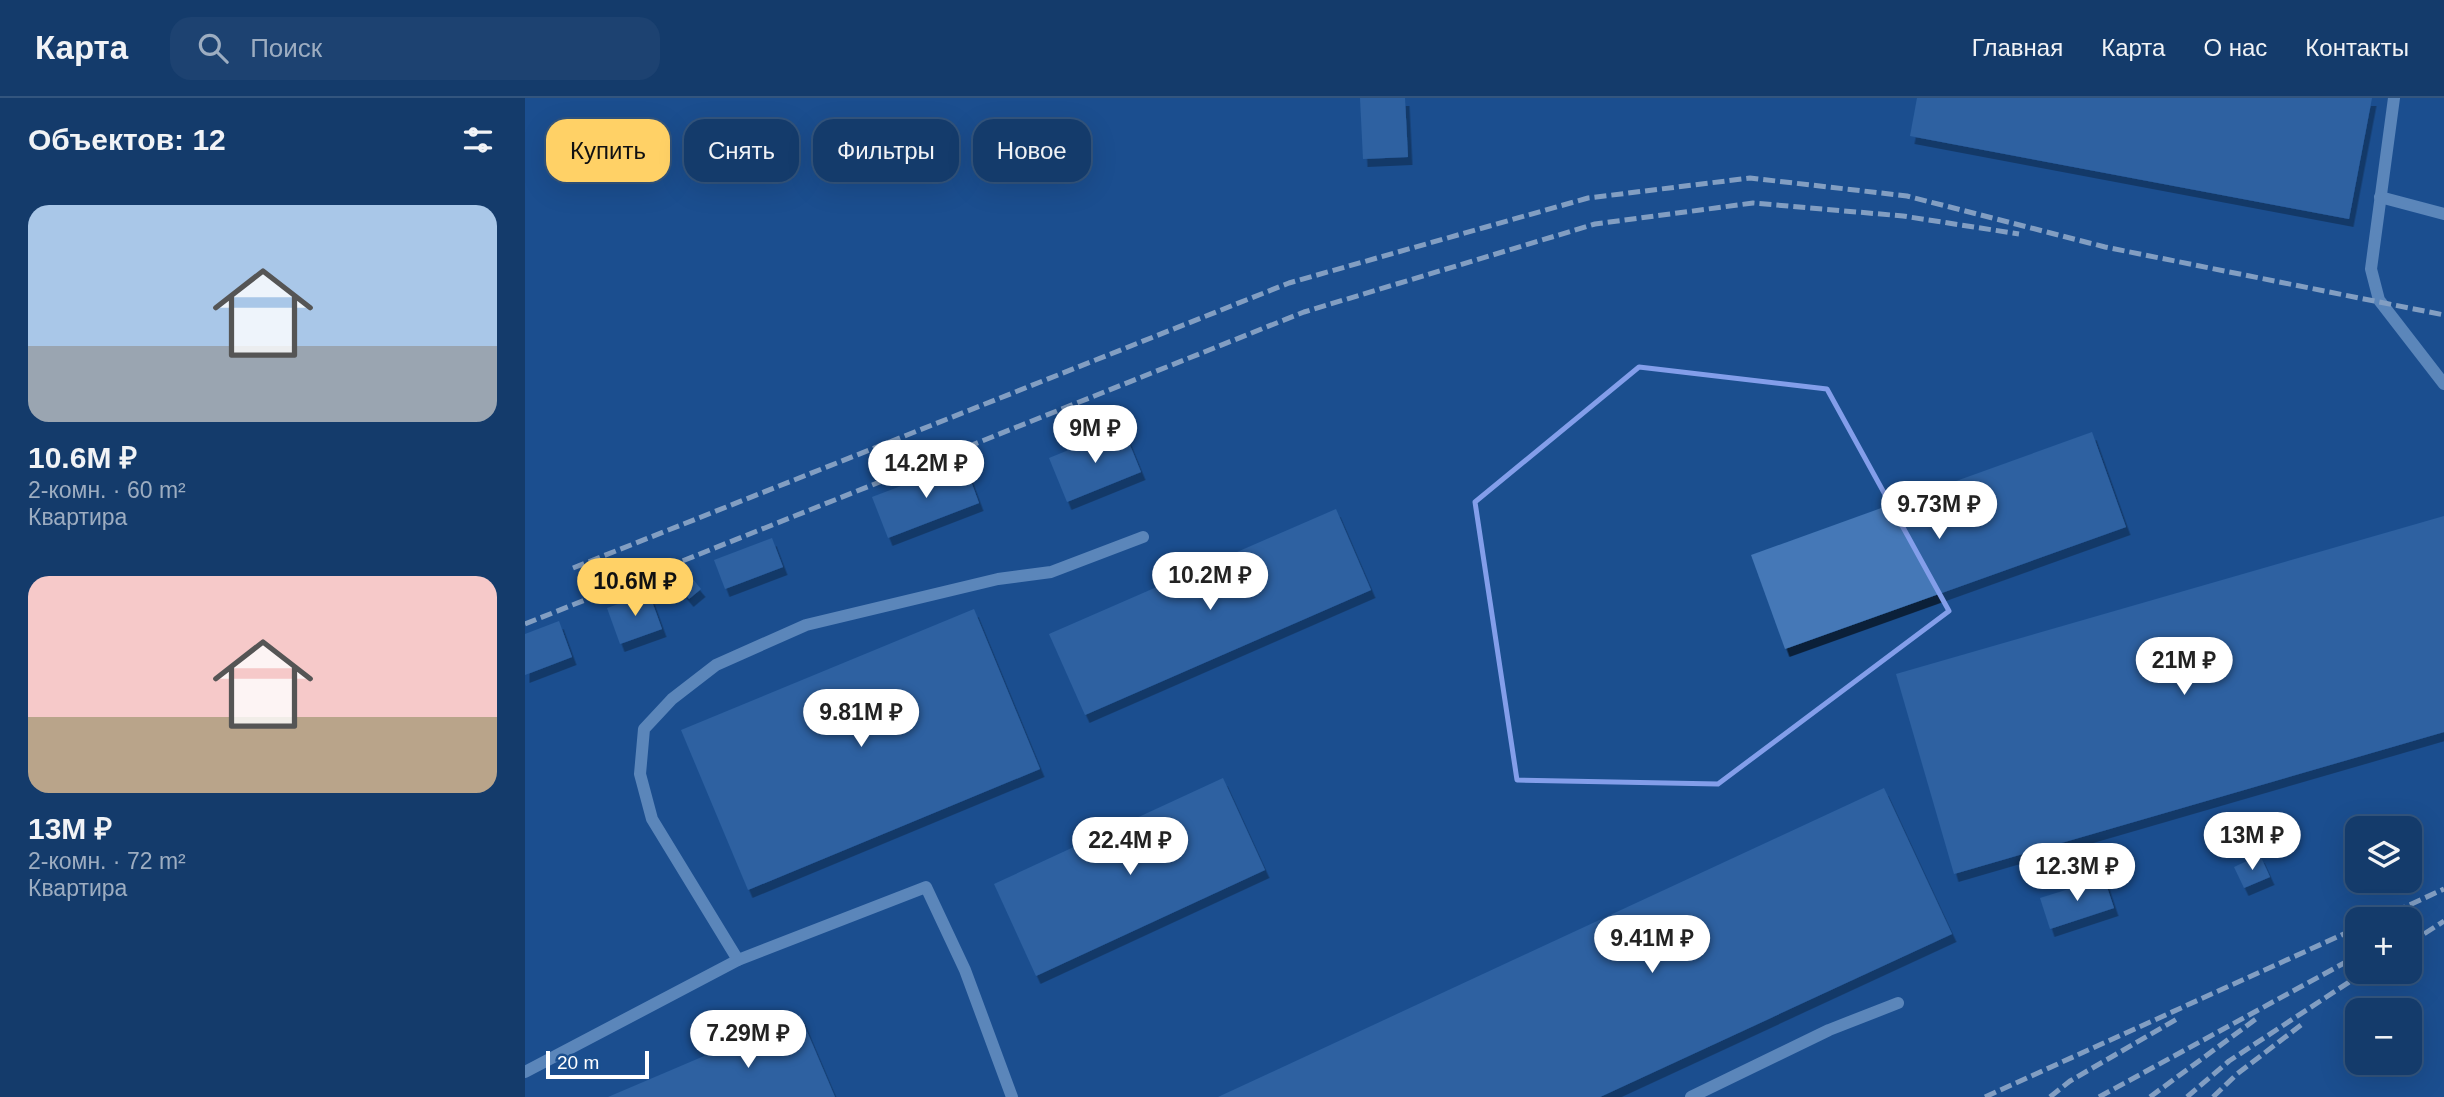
<!DOCTYPE html>
<html lang="ru">
<head>
<meta charset="utf-8">
<style>
	body { margin:0; font-family:Arial,sans-serif; background:#1d4271; color:#f1f3f6; height:100vh; display:flex; flex-direction:column; font-size:26px; white-space:nowrap }
	* { box-sizing:border-box; margin:0 }
	p { font-size:23px; color:#9dadc1 }
	.icon { flex:none; width:38px; height:38px; fill:none; stroke:currentColor; stroke-width:2; stroke-linecap:round; stroke-linejoin:round }
	.map { position:relative; flex:1; overflow:hidden }
	.drawer { display:flex; flex-direction:column; background:#143b6b; width:525px }
	.drawer>* { flex:none }
	.banner { position:absolute; left:21px; top:21px; width:665px; height:63px; display:flex; gap:14px }
	.controls { position:absolute; left:1820px; top:718px; display:grid; gap:14px }
	.controls a { display:grid; place-items:center; width:77px; height:77px; border-radius:14px; background:#143b6b; box-shadow:0 7px 28px #0002,0 0 0 2px #33557e; font-size:35px }
	.scale { position:absolute; left:21px; bottom:18px; width:103px; box-sizing:border-box; padding-left:7px; border:4px solid #fff; border-top:0; font-size:19px; line-height:24px; white-space:nowrap; color:#fff; -webkit-text-stroke:5px #1b4f8f; paint-order:stroke }
	.price { position:absolute; translate:-50% -60px; padding:0 16px; border-radius:24px; background:#fff; color:#222; font-size:23px; line-height:46px; filter:drop-shadow(0 2px 4px #0008) }
	.price::after { content:''; position:absolute; left:50%; top:42px; width:21px; height:16px; margin-left:-10px; background:inherit; clip-path:polygon(0 0,100% 0,50% 100%) }
	.price.active { background:#ffd166; color:#111 }
	ul { padding:0; list-style:none }
	li { display:grid; align-content:center; gap:14px; height:371px; padding:0 28px }
	li span { display:grid; place-items:center; height:217px; border-radius:21px; color:#555 }
	li>.icon { margin-inline-start:auto }
	span .icon { width:126px; height:126px; fill:#fffc; stroke-width:1 }
	li b { font-size:30px }
	h2 { display:flex; justify-content:space-between; align-items:center; height:84px; padding:0 28px; font-size:30px }
	.tag { padding:0 24px; border-radius:21px; background:#143b6b; box-shadow:0 7px 28px #0002,0 0 0 2px #33557e; font-size:24px; line-height:63px }
	.tag.active { background:#ffd166; color:#111 }
	header { display:flex; align-items:center; gap:42px; box-sizing:border-box; height:98px; padding:0 35px; background:#143b6b; border-bottom:2px solid #33557e }
	header strong { font-size:33px }
	nav { display:flex; gap:38px; margin-inline-start:auto; font-size:24px }
	.search { width:490px; height:63px; background:#1d4271; display:flex; align-items:center; gap:18px; box-sizing:border-box; padding:0 24px; border-radius:21px; color:#9dadc1; font-size:26px }
	main { display:flex; flex:1; min-height:0 }
	.map>svg:first-child { display:block }
</style>
</head>
<body>
<header>
<strong>Карта</strong>
<div class="search"><svg class="icon" aria-label="search" viewBox="0 0 24 24"><circle cx="10" cy="10" r="6"/><path d="M15 15l6 6"/></svg>Поиск</div>
<nav><a>Главная</a><a>Карта</a><a>О нас</a><a>Контакты</a></nav>
</header>
<main>
<section class="drawer">
<h2>Объектов: 12<svg class="icon" aria-label="filters" viewBox="0 0 24 24"><path d="M4 7h16M4 17h16"/><circle cx="9" cy="7" r="2"/><circle cx="15" cy="17" r="2"/></svg></h2>
<ul>
<li><span style="background:linear-gradient(#a9c7e8 65%,#9aa5b1 0)"><svg class="icon" aria-label="home" viewBox="0 0 24 24"><path d="M3 11l9-7 9 7M6 9v11h12V9"/></svg></span><div><b>10.6M ₽</b><p>2-комн. · 60 m²</p><p>Квартира</p></div></li>
<li><span style="background:linear-gradient(#f6c9c9 65%,#b9a48a 0)"><svg class="icon" aria-label="home" viewBox="0 0 24 24"><path d="M3 11l9-7 9 7M6 9v11h12V9"/></svg></span><div><b>13M ₽</b><p>2-комн. · 72 m²</p><p>Квартира</p></div></li>
</ul>
</section>
<div class="map">
<svg width="1919" height="999" viewBox="0 0 1919 999">
	<defs>
		<filter id="shadow"><feDropShadow dx="4.5" dy="8" stdDeviation="0" flood-color="#0009"/></filter>
	</defs>
	<rect width="100%" height="100%" fill="#1b4f8f"/>
	<g fill="#4478b7" filter="url(#shadow)">
		<path d="M 835,0 L 880,0 L 883,59 L 838,61 Z"/>
		<path d="M 1392,0 L 1847,0 L 1824,121 L 1385,38 Z"/>
		<path d="M 598,330 L 616,374 L 542,404 L 524,360 Z"/>
		<path d="M 1567,334 L 1601,429 L 1260,551 L 1226,457 Z"/>
		<path d="M 439,364 L 454,405 L 363,440 L 347,399 Z"/>
		<path d="M 811,411 L 846,492 L 560,617 L 524,536 Z"/>
		<path d="M 1919,418 L 1919,634 L 1429,776 L 1371,576 Z"/>
		<path d="M 247,440 L 258,469 L 200,491 L 189,462 Z"/>
		<path d="M 162,474 L 176,491 L 164,501 L 150,484 Z"/>
		<path d="M 124,495 L 137,531 L 95,546 L 82,510 Z"/>
		<path d="M 449,511 L 515,671 L 223,792 L 156,632 Z"/>
		<path d="M 34,523 L 47,559 L 0,577 L 0,536 Z"/>
		<path d="M 698,680 L 740,772 L 511,878 L 469,786 Z"/>
		<path d="M 1359,690 L 1427,836 L 1075,999 L 693,999 Z"/>
		<path d="M 1735,757 L 1745,779 L 1719,790 L 1709,769 Z"/>
		<path d="M 1579,780 L 1589,810 L 1525,831 L 1515,800 Z"/>
		<path d="M 275,917 L 310,999 L 83,999 Z"/>
	</g>
	<g fill="none" stroke-linecap="round" stroke-linejoin="round">
		<g stroke="#a9c9ee" stroke-width="12">
			<path d="M 1869,0 L 1846,171 L 1854,202 L 1919,286"/>
			<path d="M 1855,99 L 1919,116"/>
			<path d="M 213,862 L 127,721 L 115,676 L 119,631 L 147,601 L 191,567 L 281,527 L 473,481 L 526,474 L 618,439"/>
			<path d="M 0,974 L 213,862 L 401,789 L 440,872 L 487,999"/>
			<path d="M 1166,999 L 1304,932 L 1373,905"/>
		</g>
		<g stroke="#fff" stroke-width="5" stroke-dasharray="12 5" stroke-linecap="butt">
			<path d="M 48,470 L 764,185 L 1063,100 L 1225,80 L 1382,98 L 1580,149 L 1919,217"/>
			<path d="M 0,526 L 779,214 L 1070,126 L 1228,105 L 1378,118 L 1494,136"/>
			<path d="M 1854,821 L 1919,791"/>
			<path d="M 1885,845 L 1919,823"/>
			<path d="M 1460,999 L 1832,830"/>
			<path d="M 1525,999 L 1545,983 L 1652,921"/>
			<path d="M 1574,999 L 1832,858"/>
			<path d="M 1625,999 L 1731,921"/>
			<path d="M 1662,999 L 1704,963 L 1841,873"/>
			<path d="M 1688,999 L 1712,976 L 1776,927"/>
		</g>
	</g>
	<path d="M0 0H1919V999H0ZM 1114,269 L 1302,291 L 1424,513 L 1193,686 L 992,682 L 950,404 Z" fill="#1b4f8f" fill-opacity=".55" fill-rule="evenodd"/>
	<path fill="none" stroke="#839eea" stroke-width="5" stroke-linejoin="round" d="M 1114,269 L 1302,291 L 1424,513 L 1193,686 L 992,682 L 950,404 Z"/>
</svg>
<div class="controls">
<a><svg class="icon" aria-label="layers" viewBox="0 0 24 24"><path d="M12 4l9 5-9 5-9-5zM3 14l9 5 9-5"/></svg></a>
<a>+</a>
<a>−</a>
</div>
<div class="scale">20 m</div>
<b class="price" style="left:570px;top:367px">9M ₽</b>
<b class="price" style="left:401px;top:402px">14.2M ₽</b>
<b class="price" style="left:1414px;top:443px">9.73M ₽</b>
<b class="price" style="left:685px;top:514px">10.2M ₽</b>
<b class="price active" style="left:110px;top:520px">10.6M ₽</b>
<b class="price" style="left:1659px;top:599px">21M ₽</b>
<b class="price" style="left:336px;top:651px">9.81M ₽</b>
<b class="price" style="left:1727px;top:774px">13M ₽</b>
<b class="price" style="left:605px;top:779px">22.4M ₽</b>
<b class="price" style="left:1552px;top:805px">12.3M ₽</b>
<b class="price" style="left:1127px;top:877px">9.41M ₽</b>
<b class="price" style="left:223px;top:972px">7.29M ₽</b>
<div class="banner">
<a class="tag active">Купить</a>
<a class="tag">Снять</a>
<a class="tag">Фильтры</a>
<a class="tag">Новое</a>
</div>
</div>
</main>
</body>
</html>
